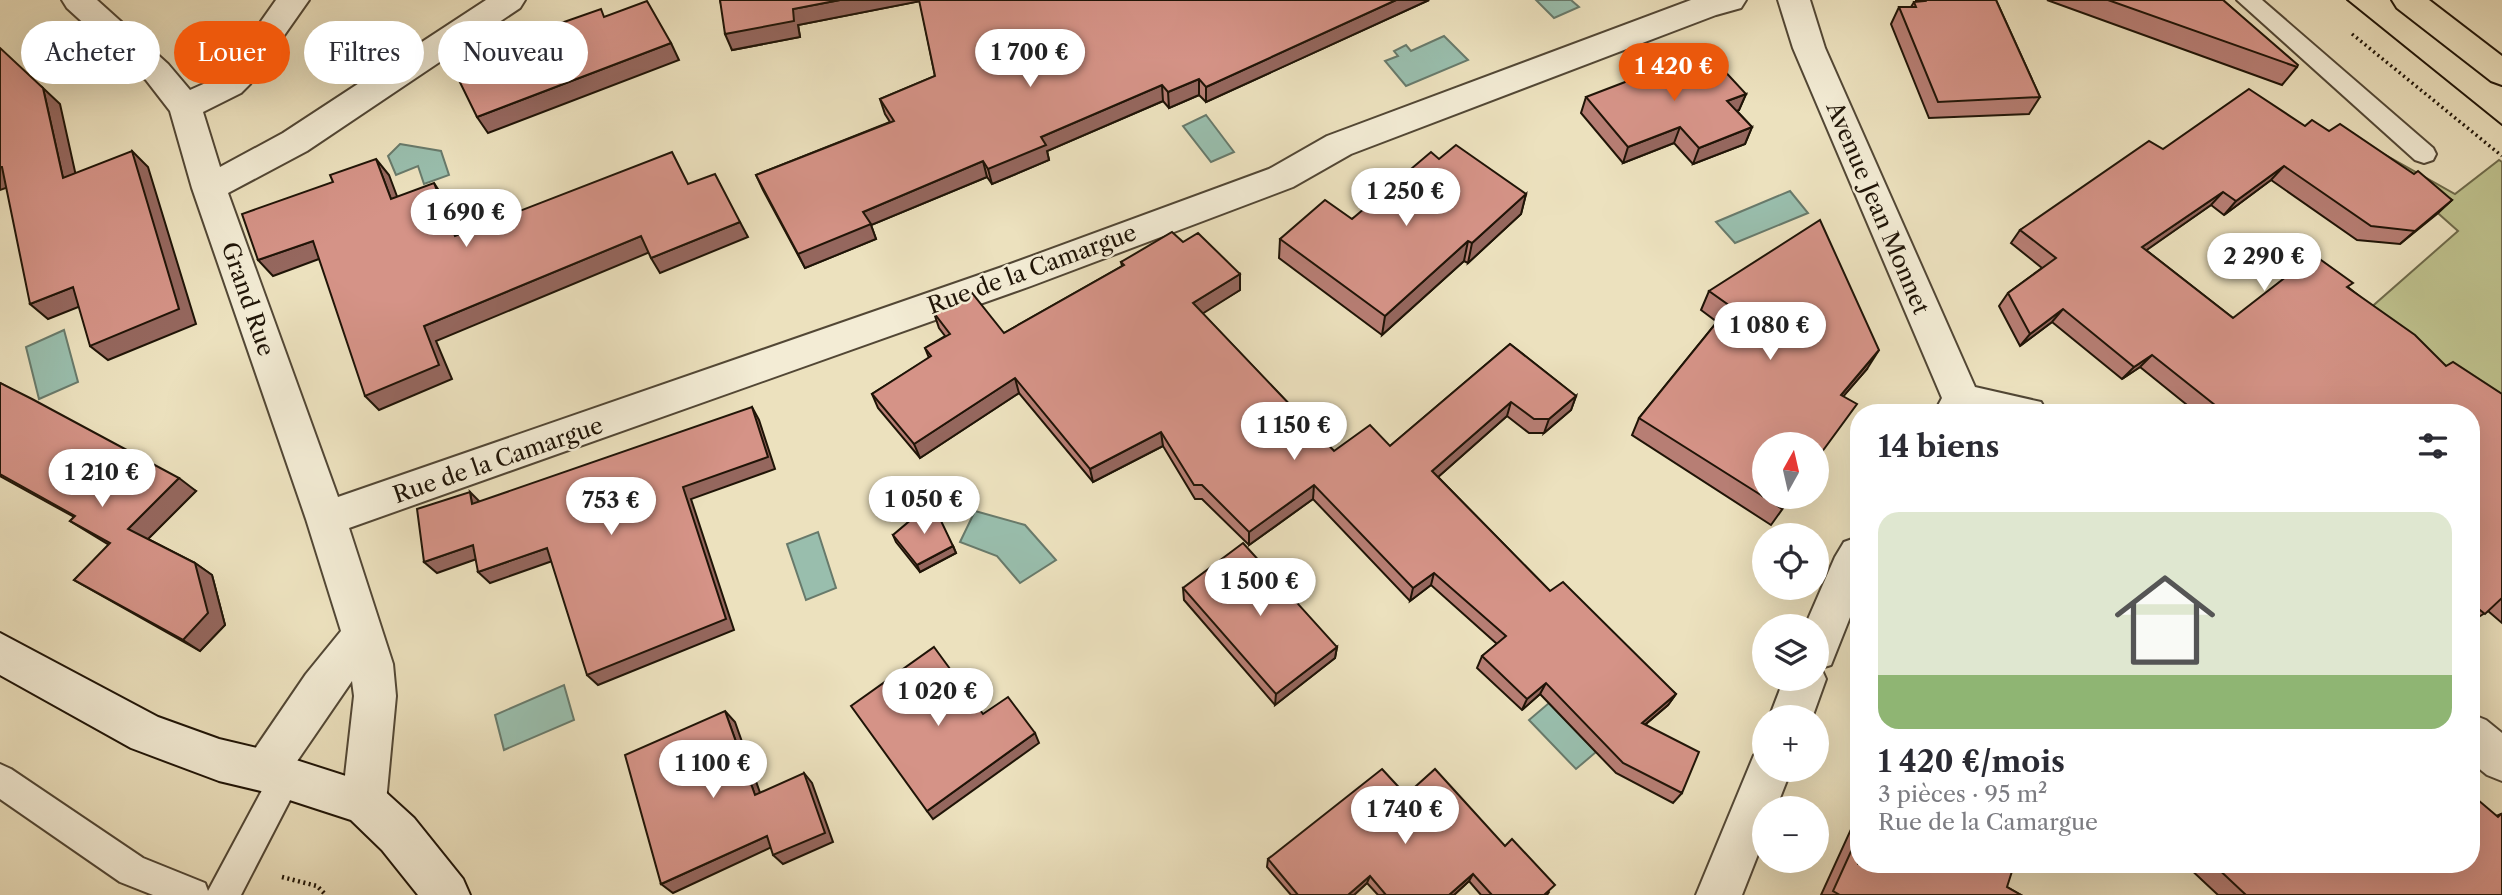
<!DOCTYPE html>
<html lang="fr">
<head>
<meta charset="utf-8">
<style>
	body { margin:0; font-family:"Libre Caslon Text",serif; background:#f2f2f3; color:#2b2b33; height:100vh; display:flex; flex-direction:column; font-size:26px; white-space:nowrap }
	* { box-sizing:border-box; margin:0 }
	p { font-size:23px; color:#7c7c81 }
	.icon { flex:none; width:38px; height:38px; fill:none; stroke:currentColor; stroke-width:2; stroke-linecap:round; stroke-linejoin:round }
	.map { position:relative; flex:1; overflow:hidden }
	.panel { position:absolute; left:1850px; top:404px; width:630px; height:469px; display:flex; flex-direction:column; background:#fff; border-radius:28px; box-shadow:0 7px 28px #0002 }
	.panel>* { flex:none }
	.hud { position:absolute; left:21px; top:21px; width:665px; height:63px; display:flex; gap:14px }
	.needle { width:46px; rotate:8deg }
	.buttons { position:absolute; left:1752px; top:432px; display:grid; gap:14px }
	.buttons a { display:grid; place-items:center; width:77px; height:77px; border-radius:50%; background:#fff; box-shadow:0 7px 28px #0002; font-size:35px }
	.price { position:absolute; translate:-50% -60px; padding:0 16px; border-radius:24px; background:#fff; color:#222; font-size:23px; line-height:46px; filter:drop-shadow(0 2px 4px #0008) }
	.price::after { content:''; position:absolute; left:50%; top:42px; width:21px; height:16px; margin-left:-10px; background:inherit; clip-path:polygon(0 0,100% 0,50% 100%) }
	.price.selected { background:#ea580c; color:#fff }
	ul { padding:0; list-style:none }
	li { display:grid; align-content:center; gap:14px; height:371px; padding:0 28px }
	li+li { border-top:2px solid #e1e1e2 }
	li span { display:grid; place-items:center; height:217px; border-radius:21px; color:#555 }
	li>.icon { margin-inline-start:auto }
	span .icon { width:126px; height:126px; fill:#fffc; stroke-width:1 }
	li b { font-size:30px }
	h2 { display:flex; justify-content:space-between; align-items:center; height:84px; padding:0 28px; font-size:30px }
	.chip { padding:0 24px; border-radius:32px; background:#fff; box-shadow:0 7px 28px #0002; font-size:24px; line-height:63px }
	.chip.selected { background:#ea580c; color:#fff }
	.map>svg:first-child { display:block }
</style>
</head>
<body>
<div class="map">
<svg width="2502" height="895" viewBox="0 0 2502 895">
	<rect width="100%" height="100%" fill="#ece1be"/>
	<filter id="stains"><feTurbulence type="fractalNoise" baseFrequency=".00286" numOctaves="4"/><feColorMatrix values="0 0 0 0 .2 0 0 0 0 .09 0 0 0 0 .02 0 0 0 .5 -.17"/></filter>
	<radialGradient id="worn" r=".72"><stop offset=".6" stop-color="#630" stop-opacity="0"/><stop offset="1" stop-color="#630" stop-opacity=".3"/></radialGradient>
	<path fill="#bec18d" stroke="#6e6a4a" stroke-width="2" d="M 2350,135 L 2455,194 L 2499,160 L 2502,162 L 2502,405 L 2367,311 L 2458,231 Z"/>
	<g fill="#99bead" stroke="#687a6b" stroke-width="2">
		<path d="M 1536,0 L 1571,0 L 1579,7 L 1554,18 Z"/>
		<path d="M 1444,36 L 1468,60 L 1406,86 L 1385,61 L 1398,56 L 1394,51 L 1406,45 L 1411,51 Z"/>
		<path d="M 1206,115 L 1234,152 L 1211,162 L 1183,126 Z"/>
		<path d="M 400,144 L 441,151 L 449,175 L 424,184 L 418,166 L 396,175 L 388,156 Z"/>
		<path d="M 1790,191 L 1808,213 L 1735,243 L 1716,222 Z"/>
		<path d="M 64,330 L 78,382 L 39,399 L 26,347 Z"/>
		<path d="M 975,511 L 1025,525 L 1056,560 L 1020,583 L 997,556 L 960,542 Z"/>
		<path d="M 818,532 L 836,588 L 806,600 L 787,544 Z"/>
		<path d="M 564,685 L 574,720 L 504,750 L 495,715 Z"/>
		<path d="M 1549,703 L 1596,752 L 1576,769 L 1529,720 Z"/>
	</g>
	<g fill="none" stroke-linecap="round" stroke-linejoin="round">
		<defs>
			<g id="lane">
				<path d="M 2237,0 L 2262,0 L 2433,148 L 2436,154 L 2433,160 L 2424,163 L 2415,160 Z"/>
				<path d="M 286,761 L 297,766 L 302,777 L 241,895 L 153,895 L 120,882 L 0,799 L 0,764 L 11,769 L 143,858 L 205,883 L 208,891 L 275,766 Z"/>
			</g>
			<g id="street">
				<path d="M 62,0 L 97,0 L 168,64 L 190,90 L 219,77 L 228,68 L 276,0 L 309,0 L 250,84 L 241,93 L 203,112 L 220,167 L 283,133 L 486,0 L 525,0 L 520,8 L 307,151 L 228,193 L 338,497 L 1005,266 L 1269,169 L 1327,136 L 1691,0 L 1746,0 L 1741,8 L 1716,15 L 1351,154 L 1293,187 L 1031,286 L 349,528 L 393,664 L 396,696 L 386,802 L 380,817 L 364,824 L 348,817 L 342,802 L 354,696 L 352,681 L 280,786 L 265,792 L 250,786 L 243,771 L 250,756 L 306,674 L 341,631 L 306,519 L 192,188 L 170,111 L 146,80 L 67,8 Z"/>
				<path d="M 1778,0 L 1810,0 L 1825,48 L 1975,387 L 2041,402 L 2047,413 L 1934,413 L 1942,398 L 1793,48 Z"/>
				<path d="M 1858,537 L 1858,597 L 1831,665 L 1821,668 L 1826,679 L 1812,718 L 1769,718 L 1784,679 L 1816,679 L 1816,626 L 1805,626 L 1835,557 L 1844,542 Z"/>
				<path d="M 2471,714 L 2486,720 L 2502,733 L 2502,781 L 2487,775 L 2471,762 Z"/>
				<path d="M 1764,751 L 1764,770 L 1791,770 L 1776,808 L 1764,808 L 1764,839 L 1742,895 L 1696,895 L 1754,755 Z"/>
			</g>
			<path id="secondary" d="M 0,633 L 158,717 L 219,739 L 265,750 L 380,787 L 414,818 L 463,879 L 470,895 L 418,895 L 382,850 L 351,820 L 265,792 L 219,781 L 131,748 L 0,675 Z"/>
			<path id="highway" d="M 2392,0 L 2429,0 L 2502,56 L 2502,85 L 2491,81 L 2397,8 Z"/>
		</defs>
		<use href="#lane" stroke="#524735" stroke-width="4"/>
		<use href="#street" stroke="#524735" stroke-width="4"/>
		<use href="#secondary" stroke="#1f1407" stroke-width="4"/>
		<use href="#highway" stroke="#1f1407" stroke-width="4"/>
		<path stroke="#1f1407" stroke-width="3.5" stroke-dasharray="2 3.5" stroke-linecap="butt" d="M 2352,34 L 2502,156"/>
		<path stroke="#1f1407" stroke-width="4.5" stroke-dasharray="2 3.5" stroke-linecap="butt" d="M 282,877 L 317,886 L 326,895"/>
		<use href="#lane" fill="#f3ecd5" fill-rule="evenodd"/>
		<use href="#street" fill="#f3ecd5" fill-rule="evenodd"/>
		<use href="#secondary" fill="#f3ecd5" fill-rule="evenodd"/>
		<use href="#highway" fill="#ece1be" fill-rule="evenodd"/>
		<path stroke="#1f1407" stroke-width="2" d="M 2347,0 L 2502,125"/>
	</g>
	<g fill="#b77e74" stroke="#1f1407" stroke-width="2">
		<path d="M 720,0 L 1429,0 L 1206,102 L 1199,95 L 1169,108 L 1163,101 L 1047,151 L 1049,160 L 992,184 L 987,177 L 871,225 L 876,239 L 805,268 L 763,190 L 756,175 L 890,122 L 885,114 L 880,99 L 935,76 L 920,1 L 798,25 L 800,37 L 732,50 Z"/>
		<path d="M 1916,0 L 1996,0 L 2040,97 L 2029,114 L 1929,118 L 1891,24 L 1899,7 L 1911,7 L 1914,2 L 1916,2 Z"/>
		<path d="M 2047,0 L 2223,0 L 2297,67 L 2282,85 Z"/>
		<path d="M 1746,94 L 1739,110 L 1737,111 L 1752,127 L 1745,144 L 1693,164 L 1674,143 L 1623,163 L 1581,113 L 1586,97 Z"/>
		<path d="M 2305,126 L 2329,131 L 2452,200 L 2400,244 L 2357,240 L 2271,180 L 2224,215 L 2211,205 L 2146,250 L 2233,318 L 2348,287 L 2446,366 L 2502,394 L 2502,623 L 2488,611 L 2471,622 L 2471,413 L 2197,413 L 2140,367 L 2122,379 L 2052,322 L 2020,346 L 1999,306 L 2008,293 L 2042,268 L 2011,243 L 2020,230 L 2163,149 Z"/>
		<path d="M 1439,159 L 1526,194 L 1521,214 L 1468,263 L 1464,261 L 1382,335 L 1279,258 L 1280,239 L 1352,219 Z"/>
		<path d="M 1183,242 L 1240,274 L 1240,290 L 1202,313 L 1334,451 L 1390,446 L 1510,344 L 1576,396 L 1571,410 L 1544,433 L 1529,433 L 1507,416 L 1438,477 L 1550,591 L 1676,694 L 1668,705 L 1646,724 L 1682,793 L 1673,803 L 1616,773 L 1540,694 L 1522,710 L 1477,668 L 1482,656 L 1497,644 L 1431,585 L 1410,601 L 1313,499 L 1249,545 L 1202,499 L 1195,499 L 1163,446 L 1093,482 L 1019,393 L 920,458 L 878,408 L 872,394 L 929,358 L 925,348 L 945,336 L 939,328 L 934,313 L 1004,333 L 1122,266 L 1121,262 Z"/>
		<path d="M 1709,291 L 1867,369 L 1843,396 L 1791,497 L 1771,525 L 1632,435 L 1639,418 L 1717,322 L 1701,310 Z"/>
		<path d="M 0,383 L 196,491 L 148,539 L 195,563 L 212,575 L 225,625 L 200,651 L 74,580 L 109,545 L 70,521 L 74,517 L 0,476 Z"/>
		<path d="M 893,535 L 953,546 L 956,553 L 920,572 L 896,542 Z"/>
		<path d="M 1183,588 L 1337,647 L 1335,658 L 1275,705 L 1184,600 Z"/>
		<path d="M 1406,795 L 1505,846 L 1549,892 L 1547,895 L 1481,895 L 1469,881 L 1454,895 L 1378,895 L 1367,883 L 1354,895 L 1291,895 L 1267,867 L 1268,859 Z"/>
		<path d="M 2501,814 L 2502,895 L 2218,895 L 2186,865 L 2180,866 L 2178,864 L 2471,864 L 2496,816 Z"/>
		<path d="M 1858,822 L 1858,864 L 2007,887 L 2021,895 L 1821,895 L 1852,827 Z"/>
	</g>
	<g fill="#95675e" stroke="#1f1407" stroke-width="2">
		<path d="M 840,0 L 920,0 L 921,1 L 798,25 L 800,37 L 732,50 L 725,34 L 793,9 Z"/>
		<path d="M 1396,0 L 1429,0 L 1206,102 L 1206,87 Z"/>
		<path d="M 671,43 L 679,60 L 488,133 L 477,117 Z"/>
		<path d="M 1199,79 L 1199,95 L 1169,108 L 1168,92 Z"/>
		<path d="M 1162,85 L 1163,101 L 1047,151 L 1049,160 L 992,184 L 988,169 L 1041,137 Z"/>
		<path d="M 43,88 L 60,104 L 80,194 L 63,178 Z"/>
		<path d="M 1746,94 L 1739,110 L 1721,118 L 1727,101 Z"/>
		<path d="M 1680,127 L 1674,143 L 1623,163 L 1628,147 Z"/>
		<path d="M 1752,127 L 1745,144 L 1693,164 L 1699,148 Z"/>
		<path d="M 132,151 L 148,167 L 196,324 L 108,360 L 90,346 Z"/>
		<path d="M 376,159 L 389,175 L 404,215 L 391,199 Z"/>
		<path d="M 983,161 L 987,177 L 871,225 L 876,239 L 805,268 L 798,254 L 863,212 Z"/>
		<path d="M 2284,166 L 2271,180 L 2224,215 L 2236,201 Z"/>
		<path d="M 0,167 L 2,167 L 20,183 L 0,190 Z"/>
		<path d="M 434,183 L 445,200 L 467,251 L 455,236 Z"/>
		<path d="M 2223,192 L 2211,205 L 2131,261 L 2142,247 Z"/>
		<path d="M 1526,194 L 1521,214 L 1468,263 L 1472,243 Z"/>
		<path d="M 2452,200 L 2437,214 L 2400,244 L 2415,231 Z"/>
		<path d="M 740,222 L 748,237 L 660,273 L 651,258 Z"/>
		<path d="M 641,236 L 650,252 L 436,341 L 452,379 L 379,410 L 365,396 L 424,326 Z"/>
		<path d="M 313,241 L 327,256 L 273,276 L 258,260 Z"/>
		<path d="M 1468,241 L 1464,261 L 1382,335 L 1385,316 Z"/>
		<path d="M 1240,274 L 1240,290 L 1194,319 L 1193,303 Z"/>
		<path d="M 73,287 L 91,302 L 48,319 L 30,304 Z"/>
		<path d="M 2063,309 L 2052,322 L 2020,346 L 2030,334 Z"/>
		<path d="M 1879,350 L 1867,369 L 1829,413 L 1841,395 Z"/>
		<path d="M 2152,355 L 2140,367 L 2122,379 L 2134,367 Z"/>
		<path d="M 1015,378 L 1019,393 L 920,458 L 914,444 Z"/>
		<path d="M 1576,396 L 1571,410 L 1544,433 L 1549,419 Z"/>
		<path d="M 1511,402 L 1507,416 L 1429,485 L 1432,471 Z"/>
		<path d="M 752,407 L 759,420 L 775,469 L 691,499 L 734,630 L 598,685 L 587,675 L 683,487 Z"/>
		<path d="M 1161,432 L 1163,446 L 1093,482 L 1090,469 Z"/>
		<path d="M 179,478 L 196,491 L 146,541 L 128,529 Z"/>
		<path d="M 1314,485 L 1313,499 L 1249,545 L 1249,532 Z"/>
		<path d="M 470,492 L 482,504 L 472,504 Z"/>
		<path d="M 473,545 L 485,556 L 437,573 L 424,562 Z"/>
		<path d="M 953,546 L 956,553 L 920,572 L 917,565 Z"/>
		<path d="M 547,548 L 558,559 L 490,583 L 478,572 Z"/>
		<path d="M 195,563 L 212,575 L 225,625 L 200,651 L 183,640 Z"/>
		<path d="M 1434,573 L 1431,585 L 1410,601 L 1413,588 Z"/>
		<path d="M 1337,647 L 1335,658 L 1275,705 L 1276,694 Z"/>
		<path d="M 1546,683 L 1540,694 L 1522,710 L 1527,699 Z"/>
		<path d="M 1676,694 L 1668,705 L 1635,733 L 1642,723 Z"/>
		<path d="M 725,711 L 735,722 L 764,804 L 755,795 Z"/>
		<path d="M 1035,733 L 1039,743 L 933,819 L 927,811 Z"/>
		<path d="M 804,773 L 812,783 L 833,842 L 783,864 L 773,855 Z"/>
		<path d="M 767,836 L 776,845 L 673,893 L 661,884 Z"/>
		<path d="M 1473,874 L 1469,881 L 1454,895 L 1449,895 Z"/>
		<path d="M 1370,876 L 1367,883 L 1354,895 L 1348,895 Z"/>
	</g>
	<g fill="#d59387" stroke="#1f1407" stroke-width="2">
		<path d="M 720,0 L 840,0 L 793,9 L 794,21 L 725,34 Z"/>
		<path d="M 919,0 L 1396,0 L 1206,87 L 1199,79 L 1168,92 L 1162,85 L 1041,137 L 1046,145 L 988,169 L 983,161 L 863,212 L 871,224 L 798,254 L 756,175 L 894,121 L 880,99 L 935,76 Z"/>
		<path d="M 1924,0 L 1996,0 L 2040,97 L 1938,102 L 1899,7 L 1916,7 L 1914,2 L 1925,1 Z"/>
		<path d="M 2108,0 L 2223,0 L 2298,65 L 2297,67 Z"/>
		<path d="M 647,1 L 671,43 L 477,117 L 450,62 L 601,9 L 604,17 Z"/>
		<path d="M 0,48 L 43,88 L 63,178 L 132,151 L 179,309 L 90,346 L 73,287 L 30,304 L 2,167 L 0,167 Z"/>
		<path d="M 1706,51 L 1746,94 L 1727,101 L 1752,127 L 1699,148 L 1680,127 L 1628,147 L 1586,97 Z"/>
		<path d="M 2249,89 L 2305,126 L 2312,120 L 2329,131 L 2340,124 L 2414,174 L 2418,171 L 2452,200 L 2415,231 L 2371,226 L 2284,166 L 2236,201 L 2223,192 L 2142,247 L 2233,318 L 2314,255 L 2353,283 L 2347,287 L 2415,335 L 2446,366 L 2453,362 L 2502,394 L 2502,598 L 2485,614 L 2471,603 L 2471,413 L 2225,413 L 2152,355 L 2134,367 L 2063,309 L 2030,334 L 2008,293 L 2056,258 L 2020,230 L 2149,141 L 2163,149 Z"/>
		<path d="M 1456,145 L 1526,194 L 1472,243 L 1468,241 L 1385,316 L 1280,239 L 1325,200 L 1352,219 L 1431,152 L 1439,159 Z"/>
		<path d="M 672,152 L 688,184 L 715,174 L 740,222 L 651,258 L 641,236 L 424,326 L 439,365 L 365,396 L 313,241 L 258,260 L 242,214 L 333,182 L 330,175 L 376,159 L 391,199 L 434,183 L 455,236 Z"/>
		<path d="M 1820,220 L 1879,350 L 1841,395 L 1857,404 L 1816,460 L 1816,444 L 1764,444 L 1764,497 L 1639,418 L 1730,306 L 1709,291 Z"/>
		<path d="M 1172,232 L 1183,242 L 1198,233 L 1240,274 L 1193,303 L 1334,451 L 1370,425 L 1390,446 L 1510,344 L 1576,396 L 1549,419 L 1534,419 L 1511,402 L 1432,471 L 1550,591 L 1563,582 L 1676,694 L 1642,723 L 1699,752 L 1682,793 L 1623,763 L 1546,683 L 1527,699 L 1482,656 L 1506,636 L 1434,573 L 1413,588 L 1314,485 L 1249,532 L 1202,485 L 1194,485 L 1161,432 L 1090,469 L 1015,378 L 914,444 L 872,394 L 931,356 L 925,348 L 950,334 L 934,313 L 960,297 L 972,293 L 1004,333 L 1124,265 L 1121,262 Z"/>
		<path d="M 0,383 L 32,399 L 179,478 L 128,529 L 195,563 L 208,613 L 183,640 L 74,580 L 110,543 L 70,521 L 75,516 L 0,474 Z"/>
		<path d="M 752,407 L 768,457 L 683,487 L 726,619 L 587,675 L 547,548 L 478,572 L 473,545 L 424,562 L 417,509 L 470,492 L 472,504 Z"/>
		<path d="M 1764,497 L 1791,497 L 1782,509 Z"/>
		<path d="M 932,502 L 953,546 L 917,565 L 893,535 Z"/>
		<path d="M 1243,543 L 1337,647 L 1276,694 L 1183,588 Z"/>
		<path d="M 934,647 L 983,714 L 1008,697 L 1035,733 L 927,811 L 851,706 Z"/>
		<path d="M 725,711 L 755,795 L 804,773 L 825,833 L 773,855 L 767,836 L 661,884 L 625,755 Z"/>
		<path d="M 1382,769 L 1406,795 L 1435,769 L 1505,846 L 1512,839 L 1555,885 L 1544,895 L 1492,895 L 1473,874 L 1449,895 L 1386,895 L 1370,876 L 1348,895 L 1298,895 L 1268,859 Z"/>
		<path d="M 2471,794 L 2498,817 L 2501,814 L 2502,814 L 2502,895 L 2246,895 L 2213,864 L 2471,864 Z"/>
		<path d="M 1858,836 L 1858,864 L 2012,864 L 2014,865 L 2007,887 L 2021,895 L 1840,895 L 1833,891 Z"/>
	</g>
	<g text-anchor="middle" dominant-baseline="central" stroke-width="5" stroke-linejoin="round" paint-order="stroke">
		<g font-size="23" fill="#1f1407" stroke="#f3ecd5">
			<text transform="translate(1878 208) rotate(67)">Avenue Jean Monnet</text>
			<text transform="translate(1032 269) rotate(-20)">Rue de la Camargue</text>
			<text transform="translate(248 299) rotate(71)">Grand Rue</text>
			<text transform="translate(498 460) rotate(-19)">Rue de la Camargue</text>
		</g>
	</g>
	<rect width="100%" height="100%" filter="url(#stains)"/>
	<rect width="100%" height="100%" fill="url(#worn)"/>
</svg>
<div class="buttons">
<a><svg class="needle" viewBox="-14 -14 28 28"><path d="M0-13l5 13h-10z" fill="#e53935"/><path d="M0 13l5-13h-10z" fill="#7c7c81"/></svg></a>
<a><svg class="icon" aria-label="locate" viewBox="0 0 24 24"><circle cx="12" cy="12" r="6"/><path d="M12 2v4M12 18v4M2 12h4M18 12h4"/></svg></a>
<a><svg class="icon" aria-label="layers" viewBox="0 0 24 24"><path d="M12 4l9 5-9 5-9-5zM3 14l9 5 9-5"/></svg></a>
<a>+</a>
<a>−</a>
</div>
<b class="price" style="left:1030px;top:89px">1 700 €</b>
<b class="price selected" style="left:1674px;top:103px">1 420 €</b>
<b class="price" style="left:1406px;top:228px">1 250 €</b>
<b class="price" style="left:466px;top:249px">1 690 €</b>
<b class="price" style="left:2264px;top:293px">2 290 €</b>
<b class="price" style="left:1770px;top:362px">1 080 €</b>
<b class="price" style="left:1294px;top:462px">1 150 €</b>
<b class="price" style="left:102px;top:509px">1 210 €</b>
<b class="price" style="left:924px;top:536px">1 050 €</b>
<b class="price" style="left:611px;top:537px">753 €</b>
<b class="price" style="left:1260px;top:618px">1 500 €</b>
<b class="price" style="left:938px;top:728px">1 020 €</b>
<b class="price" style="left:713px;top:800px">1 100 €</b>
<b class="price" style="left:1405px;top:846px">1 740 €</b>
<div class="hud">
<a class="chip">Acheter</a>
<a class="chip selected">Louer</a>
<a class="chip">Filtres</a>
<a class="chip">Nouveau</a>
</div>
<section class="panel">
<h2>14 biens<svg class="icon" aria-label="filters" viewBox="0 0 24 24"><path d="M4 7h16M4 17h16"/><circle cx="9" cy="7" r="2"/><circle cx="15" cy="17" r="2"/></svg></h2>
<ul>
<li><span style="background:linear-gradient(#dfe7d0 75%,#8fb573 0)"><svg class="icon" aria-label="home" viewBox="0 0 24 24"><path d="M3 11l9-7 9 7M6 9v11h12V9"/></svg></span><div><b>1 420 €/mois</b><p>3 pièces · 95 m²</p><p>Rue de la Camargue</p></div></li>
</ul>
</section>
</div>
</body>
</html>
